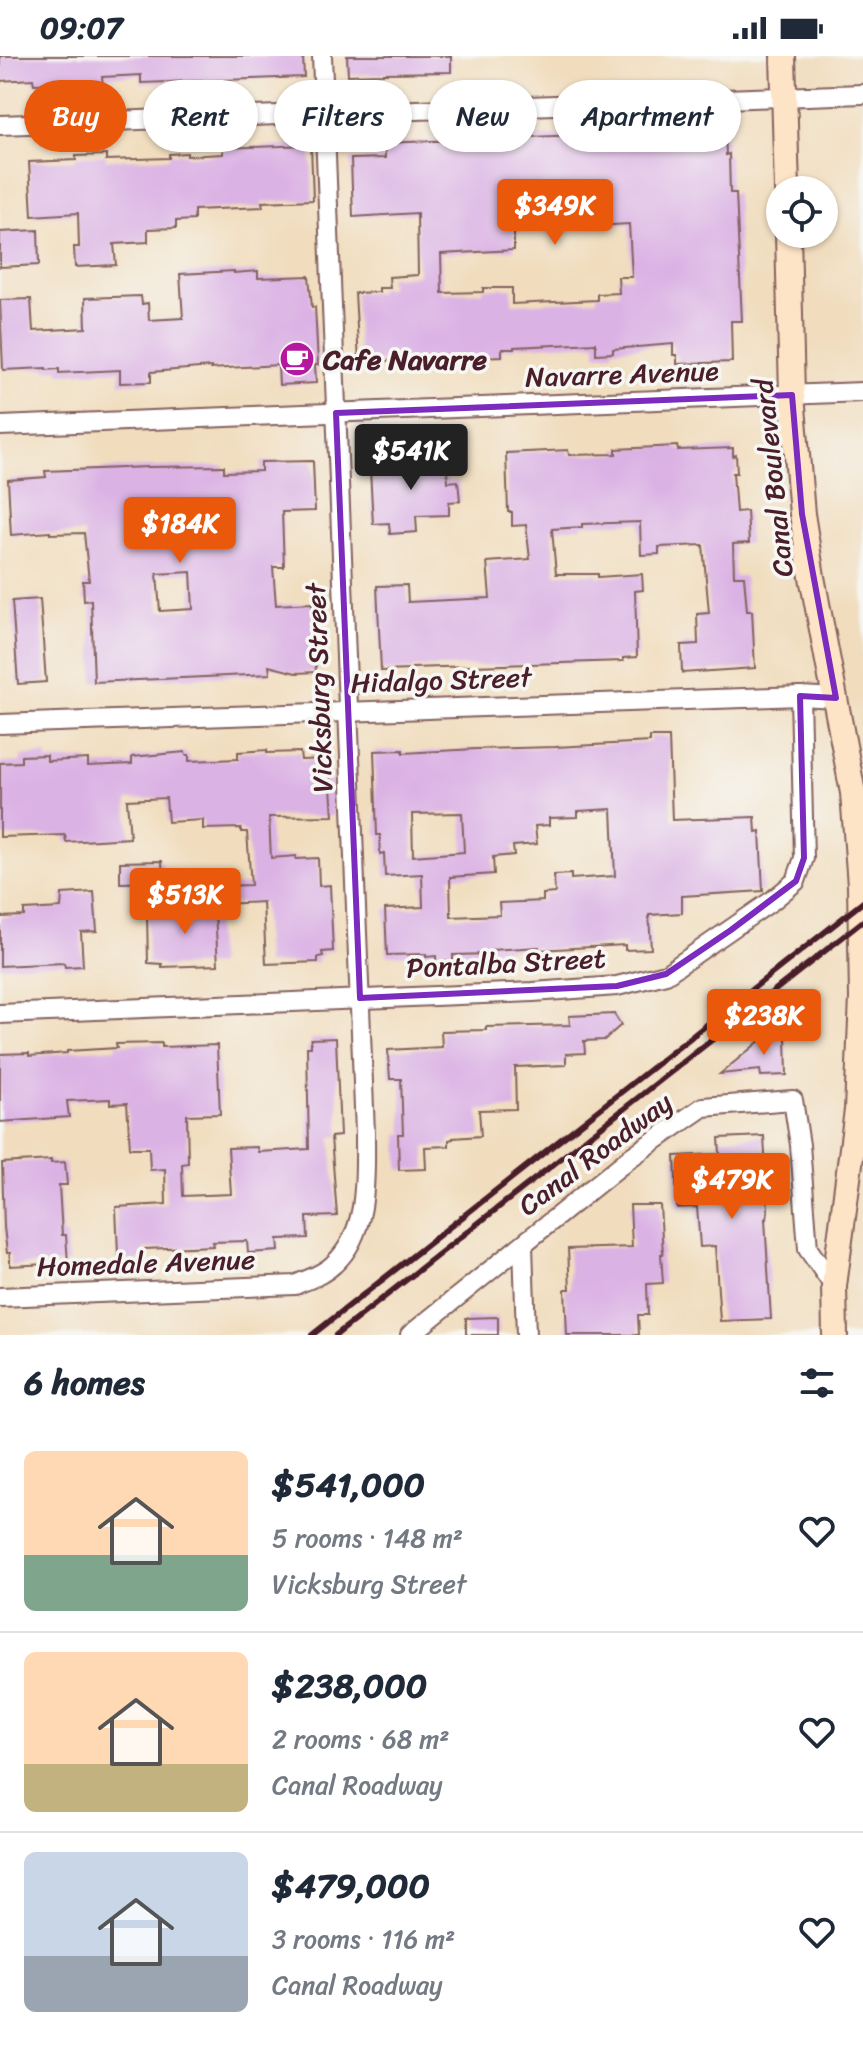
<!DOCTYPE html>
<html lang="en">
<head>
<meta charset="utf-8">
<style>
	body { margin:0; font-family:Sriracha,sans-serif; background:#f6f6f7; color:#1f2937; height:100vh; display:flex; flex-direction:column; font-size:30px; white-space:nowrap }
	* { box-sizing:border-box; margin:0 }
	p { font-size:26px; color:#747a83 }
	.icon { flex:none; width:44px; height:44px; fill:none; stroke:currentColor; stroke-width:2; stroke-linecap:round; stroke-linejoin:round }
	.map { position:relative; height:1279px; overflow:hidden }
	.drawer { display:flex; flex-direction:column; background:#fff; flex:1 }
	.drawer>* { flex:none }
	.guide { position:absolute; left:24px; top:24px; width:816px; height:72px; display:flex; gap:16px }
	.controls { position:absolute; left:766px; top:120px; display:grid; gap:16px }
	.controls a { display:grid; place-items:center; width:72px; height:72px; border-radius:50%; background:#fff; box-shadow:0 2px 6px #0004; font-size:40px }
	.price { position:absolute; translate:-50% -68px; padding:0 18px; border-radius:8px; background:#ea580c; color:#fff; font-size:26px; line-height:52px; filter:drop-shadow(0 2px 4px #0008) }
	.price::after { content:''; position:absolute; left:50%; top:48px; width:24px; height:18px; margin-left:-12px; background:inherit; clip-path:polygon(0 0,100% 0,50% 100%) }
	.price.selected { background:#222; color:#fff }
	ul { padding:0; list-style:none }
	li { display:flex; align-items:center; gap:24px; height:200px; padding:0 24px }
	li+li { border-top:2px solid #e0e1e3 }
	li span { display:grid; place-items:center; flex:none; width:224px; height:160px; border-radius:12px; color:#555 }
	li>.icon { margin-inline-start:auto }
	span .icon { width:96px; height:96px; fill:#fffc; stroke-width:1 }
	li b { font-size:34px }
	h2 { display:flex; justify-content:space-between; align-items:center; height:96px; padding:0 24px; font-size:34px }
	.tag { padding:0 28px; border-radius:36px; background:#fff; box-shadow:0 2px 6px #0004; font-size:28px; line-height:72px }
	.tag.selected { background:#ea580c; color:#fff }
	.status { display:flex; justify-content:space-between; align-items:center; height:56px; padding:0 40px; background:#fff; direction:ltr }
	.status svg { height:22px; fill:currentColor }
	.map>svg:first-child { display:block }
</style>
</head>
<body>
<div class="status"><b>09:07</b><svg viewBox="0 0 49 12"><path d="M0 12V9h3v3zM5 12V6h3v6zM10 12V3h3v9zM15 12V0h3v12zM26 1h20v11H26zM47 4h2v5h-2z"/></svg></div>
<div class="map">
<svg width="863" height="1279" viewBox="0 0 863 1279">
	<rect width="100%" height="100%" fill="#f6f6f2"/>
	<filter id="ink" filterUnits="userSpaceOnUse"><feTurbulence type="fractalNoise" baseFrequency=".0125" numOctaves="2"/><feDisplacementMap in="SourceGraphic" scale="16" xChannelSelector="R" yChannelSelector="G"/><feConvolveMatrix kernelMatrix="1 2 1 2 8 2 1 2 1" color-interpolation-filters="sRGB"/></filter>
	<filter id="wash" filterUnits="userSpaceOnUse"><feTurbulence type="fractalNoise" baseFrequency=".006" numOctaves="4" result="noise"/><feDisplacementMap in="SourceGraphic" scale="32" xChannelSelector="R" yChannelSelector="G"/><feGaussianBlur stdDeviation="1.8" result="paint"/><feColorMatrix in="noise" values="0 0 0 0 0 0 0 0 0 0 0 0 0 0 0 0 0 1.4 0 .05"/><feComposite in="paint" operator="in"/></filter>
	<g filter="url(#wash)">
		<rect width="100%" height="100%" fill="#f1ddbe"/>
		<g id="blocks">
			<g fill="#dbb2e4" fill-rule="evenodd">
				<path d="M 0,0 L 303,0 L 304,21 L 141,27 L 141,19 L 102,21 L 103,29 L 73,31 L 73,27 L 34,28 L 33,23 L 0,25 Z"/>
				<path d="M 347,0 L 451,0 L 451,16 L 383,17 L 383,18 L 348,19 Z"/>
				<path d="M 725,74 L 726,99 L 729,98 L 730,137 L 736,137 L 742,265 L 731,265 L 732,306 L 677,308 L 677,299 L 673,299 L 673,288 L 613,293 L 613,297 L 596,298 L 596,287 L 514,291 L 514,293 L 502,293 L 502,300 L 359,306 L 355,237 L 379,236 L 379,232 L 390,232 L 389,221 L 418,219 L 417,157 L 353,161 L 351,103 L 385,102 L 385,87 L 579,79 L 580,84 L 620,81 L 621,92 L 661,89 L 661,77 ZM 591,136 L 594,170 L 629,168 L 632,221 L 618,221 L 619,237 L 597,238 L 597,244 L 512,248 L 512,232 L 483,232 L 483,236 L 442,237 L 441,198 L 514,194 L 514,176 L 548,174 L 547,154 L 552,154 L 551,138 Z"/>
				<path d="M 311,89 L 313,144 L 262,146 L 263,151 L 194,154 L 194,164 L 176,165 L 176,172 L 148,173 L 148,186 L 114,188 L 116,209 L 75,211 L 74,191 L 79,191 L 78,157 L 32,160 L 29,106 L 76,104 L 76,100 L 106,99 L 106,104 L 169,102 L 169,98 L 187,97 L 187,100 L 223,98 L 223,92 Z"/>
				<path d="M 38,174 L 39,209 L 0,211 L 0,176 Z"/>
				<path d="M 234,215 L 234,217 L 258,215 L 258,222 L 309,220 L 312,251 L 315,251 L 316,269 L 318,309 L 315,309 L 316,327 L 279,329 L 278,309 L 211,313 L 211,311 L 151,316 L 151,326 L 120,327 L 120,314 L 59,317 L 59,313 L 46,314 L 46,312 L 3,314 L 0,244 L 31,243 L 33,275 L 86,272 L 85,242 L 141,240 L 142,248 L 148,247 L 149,264 L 183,262 L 180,218 Z"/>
				<path d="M 677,390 L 678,394 L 733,392 L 733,400 L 736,399 L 737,417 L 733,417 L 736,456 L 747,455 L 749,487 L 733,488 L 734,520 L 744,520 L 747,555 L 752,555 L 755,612 L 682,617 L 681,589 L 698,588 L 697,558 L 709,557 L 703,489 L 659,491 L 659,498 L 641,499 L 640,466 L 582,468 L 582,471 L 552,473 L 556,518 L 598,518 L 598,521 L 642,518 L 643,534 L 635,535 L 637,601 L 623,602 L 623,605 L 412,612 L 412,614 L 381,615 L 377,530 L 407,529 L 408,546 L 490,542 L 487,506 L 530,503 L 526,469 L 512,470 L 512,456 L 508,456 L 506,397 L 568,394 L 569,399 L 616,398 L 616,393 Z"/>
				<path d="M 446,400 L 448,426 L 458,425 L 460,445 L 449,446 L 449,459 L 416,460 L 417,476 L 390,478 L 389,467 L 373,468 L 370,414 L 388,413 L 387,405 Z"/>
				<path d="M 313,405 L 315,455 L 282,456 L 284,511 L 273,511 L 276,549 L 312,547 L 316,616 L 296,617 L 269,610 L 270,618 L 94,626 L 91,544 L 84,545 L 83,525 L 89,525 L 84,477 L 50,478 L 50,476 L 11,479 L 8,424 L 46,421 L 45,415 L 149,411 L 224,410 L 224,416 L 261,415 L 261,406 ZM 191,516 L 193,553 L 160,555 L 157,518 Z"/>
				<path d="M 40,543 L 46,626 L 18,628 L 12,545 Z"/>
				<path d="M 650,681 L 669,681 L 672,764 L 755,761 L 756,776 L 760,775 L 763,835 L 682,840 L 682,857 L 649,859 L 651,893 L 625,894 L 625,889 L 539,894 L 539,891 L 491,894 L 491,898 L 453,899 L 453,905 L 436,906 L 436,900 L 426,901 L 426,898 L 387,899 L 385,853 L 423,851 L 422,818 L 385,820 L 384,797 L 380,798 L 380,779 L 377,779 L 374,695 L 403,694 L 403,697 L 476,693 L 555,691 L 650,686 ZM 612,753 L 615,820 L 571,823 L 571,818 L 554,819 L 555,837 L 543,838 L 543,845 L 499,847 L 500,859 L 451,861 L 450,821 L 494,818 L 493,801 L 514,799 L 513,790 L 537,788 L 535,770 L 549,769 L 549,762 L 578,761 L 578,755 ZM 462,757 L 464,796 L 413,800 L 412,758 Z"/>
				<path d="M 267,694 L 267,697 L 300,696 L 301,704 L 329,703 L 333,760 L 269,761 L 271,802 L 296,800 L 296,803 L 318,802 L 319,830 L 330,829 L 333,895 L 322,896 L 323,900 L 318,901 L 318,906 L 266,908 L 263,846 L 222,848 L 221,830 L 251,829 L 247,776 L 241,776 L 241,772 L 203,773 L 203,764 L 168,766 L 166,742 L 127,744 L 130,782 L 66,786 L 65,779 L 0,781 L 0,707 L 21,706 L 21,700 L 47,699 L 47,705 L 88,703 L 88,710 L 132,708 L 132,701 L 185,696 L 186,699 L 189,699 L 189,705 L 238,703 L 238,696 Z"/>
				<path d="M 162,805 L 163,826 L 120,827 L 120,806 Z"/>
				<path d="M 94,836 L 97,875 L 81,876 L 83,910 L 65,911 L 64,907 L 0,910 L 0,861 L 24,860 L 24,854 L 61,852 L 62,838 Z"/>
				<path d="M 214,839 L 218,909 L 162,911 L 162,908 L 148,907 L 147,859 L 186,858 L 185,841 Z"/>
				<path d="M 614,958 L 621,969 L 604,984 L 584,985 L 585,997 L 566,998 L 566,1009 L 515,1011 L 516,1053 L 479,1054 L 481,1080 L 453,1082 L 453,1083 L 449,1084 L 449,1090 L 425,1091 L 426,1113 L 399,1114 L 398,1078 L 403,1078 L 401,1023 L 390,1023 L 388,994 L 442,991 L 441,975 L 486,974 L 486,971 L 570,969 L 569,960 Z"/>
				<path d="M 779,972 L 786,981 L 787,1019 L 761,1020 L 760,1014 L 720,1018 L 773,974 L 775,976 Z"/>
				<path d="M 336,982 L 340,1080 L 331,1081 L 337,1160 L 307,1161 L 308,1182 L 278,1183 L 279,1195 L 248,1197 L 247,1185 L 212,1186 L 213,1190 L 144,1193 L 144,1204 L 120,1205 L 120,1199 L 118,1199 L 116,1151 L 166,1148 L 165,1113 L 150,1114 L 149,1092 L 130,1092 L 127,1047 L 110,1048 L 110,1043 L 67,1045 L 69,1061 L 0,1066 L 0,998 L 29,997 L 29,1000 L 67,997 L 67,995 L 117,992 L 116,988 L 162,987 L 162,991 L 217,989 L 220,1058 L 187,1059 L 188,1107 L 182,1108 L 183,1140 L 231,1138 L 228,1092 L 257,1091 L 258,1096 L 309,1093 L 307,991 L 311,991 L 311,983 Z"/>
				<path d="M 764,1080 L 768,1154 L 767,1163 L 765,1163 L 771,1263 L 720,1265 L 715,1190 L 700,1191 L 697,1151 L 677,1152 L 675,1100 L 720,1098 L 719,1082 Z"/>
				<path d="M 51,1104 L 51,1107 L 65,1106 L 67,1129 L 59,1129 L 62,1179 L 66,1179 L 68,1207 L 10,1210 L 10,1197 L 7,1197 L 4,1171 L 2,1107 Z"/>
				<path d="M 630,1149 L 660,1149 L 663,1198 L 661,1198 L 663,1227 L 647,1228 L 648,1259 L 638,1259 L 639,1279 L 567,1279 L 565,1233 L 570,1233 L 568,1193 L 632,1191 Z"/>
				<path d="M 498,1261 L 498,1279 L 466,1279 L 466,1262 Z"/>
			</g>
		</g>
	</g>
	<g filter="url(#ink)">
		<use href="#blocks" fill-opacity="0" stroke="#84625e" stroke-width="2"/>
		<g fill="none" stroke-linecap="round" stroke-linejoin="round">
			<defs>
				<g id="street">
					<path d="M 0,69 L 863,38"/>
					<path d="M 0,370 L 863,336"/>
					<path d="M 0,668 L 800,640 L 836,642"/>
					<path d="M 0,958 L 533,936 L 617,930 L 666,918 L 773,844 L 796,825 L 804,802 L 800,640"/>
					<path d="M 523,1189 L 526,1279"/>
					<path d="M 0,1241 L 295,1229 C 308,1223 323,1219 334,1208 C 369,1176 365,1121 365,1077 L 322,0"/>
					<path d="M 410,1279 L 631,1101 L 703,1051 L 793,1044 L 800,1089 L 808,1193 L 834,1230"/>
				</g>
				<g id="secondary">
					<path d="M 783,0 L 787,134"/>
					<path d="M 788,178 L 792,339 L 802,458 L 812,521 L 853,737 L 860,829 L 862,942 L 857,1054 L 834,1230 L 835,1279"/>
				</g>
			</defs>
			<use href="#street" stroke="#84625e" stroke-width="22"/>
			<use href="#secondary" stroke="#84625e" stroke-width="28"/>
			<use href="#street" stroke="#fff" stroke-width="18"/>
			<use href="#secondary" stroke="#fee4c6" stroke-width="24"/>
			<g stroke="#4a1f2b" stroke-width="6">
				<path d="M 312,1279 L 863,846"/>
				<path d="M 336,1279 L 863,865"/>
			</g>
		</g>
	</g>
	<path fill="none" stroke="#7b2cbf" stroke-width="6" stroke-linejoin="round" d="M 792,339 L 802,458 L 836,642 L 800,640 L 804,802 L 796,825 L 731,874 L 666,918 L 617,930 L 360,942 L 336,357 Z"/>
	<defs>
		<symbol id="cafe-disc" viewBox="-11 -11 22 22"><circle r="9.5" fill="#b5179e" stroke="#f6f6f2"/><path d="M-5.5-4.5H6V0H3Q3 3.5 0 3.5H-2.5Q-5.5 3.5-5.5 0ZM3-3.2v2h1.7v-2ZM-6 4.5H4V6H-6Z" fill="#fff"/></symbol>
	</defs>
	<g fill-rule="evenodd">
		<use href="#cafe-disc" x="277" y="283" width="40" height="40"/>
	</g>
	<g text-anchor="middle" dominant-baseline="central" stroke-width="7" stroke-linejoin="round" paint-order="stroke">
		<g font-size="28" font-weight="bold" fill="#4a1f2b" stroke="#f6f6f2" text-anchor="start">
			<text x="323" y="303">Cafe Navarre</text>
		</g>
		<g font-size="28" fill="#4a1f2b" stroke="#f6f6f2">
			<text transform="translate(622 318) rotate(-2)">Navarre Avenue</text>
			<text transform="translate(773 422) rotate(-96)">Canal Boulevard</text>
			<text transform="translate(441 624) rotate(-2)">Hidalgo Street</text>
			<text transform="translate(319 632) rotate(-92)">Vicksburg Street</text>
			<text transform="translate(506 907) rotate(-3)">Pontalba Street</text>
			<text transform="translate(595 1098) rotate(-37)">Canal Roadway</text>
			<text transform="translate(146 1207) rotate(-2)">Homedale Avenue</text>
		</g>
	</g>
</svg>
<div class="controls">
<a><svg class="icon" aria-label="locate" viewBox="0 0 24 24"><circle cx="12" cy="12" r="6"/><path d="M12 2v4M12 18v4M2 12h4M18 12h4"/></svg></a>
</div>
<b class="price" style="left:555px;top:191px">$349K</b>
<b class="price selected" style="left:411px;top:436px">$541K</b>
<b class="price" style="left:180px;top:509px">$184K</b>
<b class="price" style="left:185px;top:880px">$513K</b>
<b class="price" style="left:764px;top:1001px">$238K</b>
<b class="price" style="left:732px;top:1165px">$479K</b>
<div class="guide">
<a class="tag selected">Buy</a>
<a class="tag">Rent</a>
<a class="tag">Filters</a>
<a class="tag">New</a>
<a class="tag">Apartment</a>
</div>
</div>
<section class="drawer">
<h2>6 homes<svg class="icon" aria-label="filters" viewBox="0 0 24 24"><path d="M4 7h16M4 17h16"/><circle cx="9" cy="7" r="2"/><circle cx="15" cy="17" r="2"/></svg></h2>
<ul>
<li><span style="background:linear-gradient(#ffd9b3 65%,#7fa58c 0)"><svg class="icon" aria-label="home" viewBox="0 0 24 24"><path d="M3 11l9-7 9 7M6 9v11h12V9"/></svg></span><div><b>$541,000</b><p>5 rooms · 148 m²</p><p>Vicksburg Street</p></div><svg class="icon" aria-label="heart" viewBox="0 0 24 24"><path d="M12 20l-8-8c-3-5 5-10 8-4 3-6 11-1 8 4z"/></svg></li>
<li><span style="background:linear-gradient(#ffd9b3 70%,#c2b280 0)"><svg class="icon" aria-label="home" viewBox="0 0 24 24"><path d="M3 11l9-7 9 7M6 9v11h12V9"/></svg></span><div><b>$238,000</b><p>2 rooms · 68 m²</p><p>Canal Roadway</p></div><svg class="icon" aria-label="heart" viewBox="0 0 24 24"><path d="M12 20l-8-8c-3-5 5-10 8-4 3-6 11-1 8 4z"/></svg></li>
<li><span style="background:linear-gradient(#c9d6e8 65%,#9aa5b1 0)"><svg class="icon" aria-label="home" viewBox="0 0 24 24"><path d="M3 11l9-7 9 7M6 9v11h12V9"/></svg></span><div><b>$479,000</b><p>3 rooms · 116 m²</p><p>Canal Roadway</p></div><svg class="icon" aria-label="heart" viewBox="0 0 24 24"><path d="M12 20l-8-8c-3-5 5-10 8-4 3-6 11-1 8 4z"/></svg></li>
</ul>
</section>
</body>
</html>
